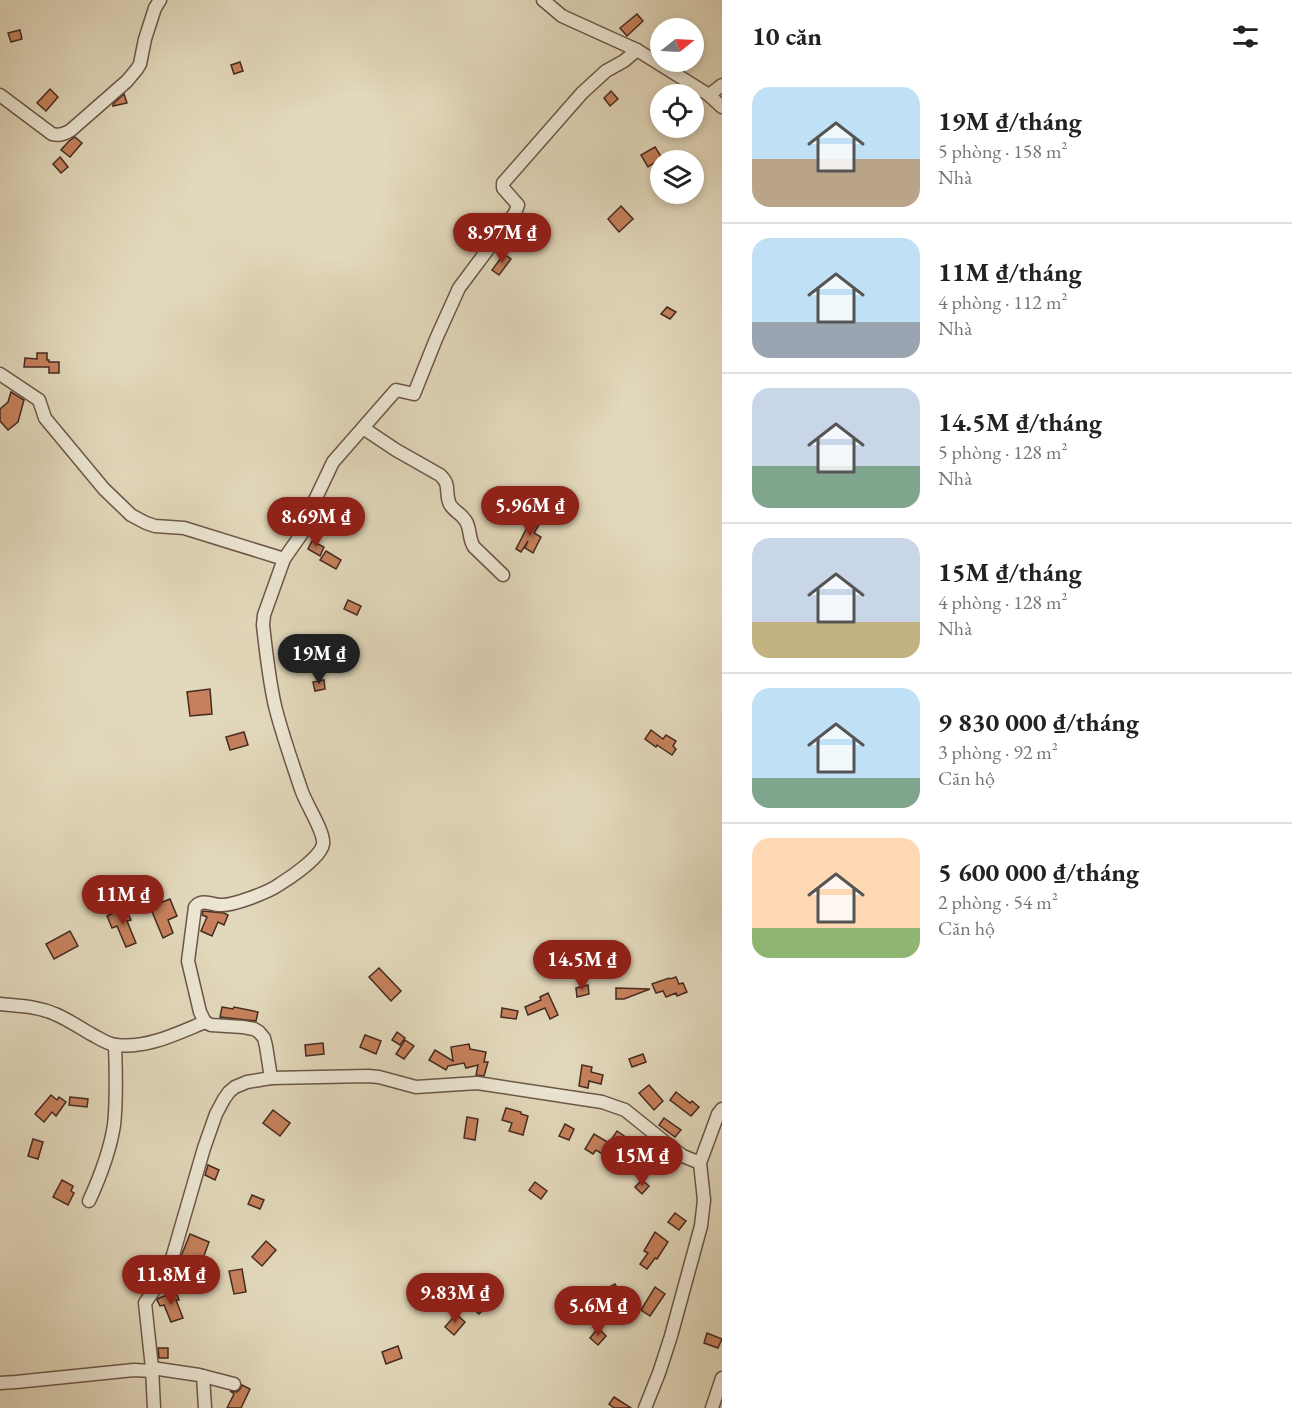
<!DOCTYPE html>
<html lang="vi">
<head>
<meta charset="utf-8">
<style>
	body { margin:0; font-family:"EB Garamond",serif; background:#f2f2f2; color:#222; height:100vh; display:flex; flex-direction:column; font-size:22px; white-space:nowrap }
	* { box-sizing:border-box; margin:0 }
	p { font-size:20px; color:#767676 }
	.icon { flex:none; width:33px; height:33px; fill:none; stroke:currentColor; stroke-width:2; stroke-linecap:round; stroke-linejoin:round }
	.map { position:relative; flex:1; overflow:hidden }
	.panel { display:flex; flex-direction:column; background:#fff; width:570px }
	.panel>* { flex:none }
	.needle { width:39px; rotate:72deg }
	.tools { position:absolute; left:650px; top:18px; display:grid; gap:12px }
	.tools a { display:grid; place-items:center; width:54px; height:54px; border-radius:50%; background:#fff; box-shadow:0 3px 9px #0003; font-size:30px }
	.price { position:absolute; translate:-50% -51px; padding:0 14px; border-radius:21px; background:#8f2418; color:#fff; font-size:20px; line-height:39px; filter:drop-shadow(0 2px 3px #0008) }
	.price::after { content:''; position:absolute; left:50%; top:36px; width:18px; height:14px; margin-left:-9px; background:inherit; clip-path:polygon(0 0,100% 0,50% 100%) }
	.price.active { background:#222; color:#fff }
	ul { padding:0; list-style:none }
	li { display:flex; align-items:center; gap:18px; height:150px; padding:0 30px }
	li+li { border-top:2px solid #e0e0e0 }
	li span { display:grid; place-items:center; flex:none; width:168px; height:120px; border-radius:18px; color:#555 }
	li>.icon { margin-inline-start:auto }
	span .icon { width:72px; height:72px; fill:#fffc; stroke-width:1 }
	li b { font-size:26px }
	h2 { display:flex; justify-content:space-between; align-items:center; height:72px; padding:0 30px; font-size:26px }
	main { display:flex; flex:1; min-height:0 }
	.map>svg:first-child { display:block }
</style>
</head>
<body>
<main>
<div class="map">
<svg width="722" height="1408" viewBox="0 0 722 1408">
	<rect width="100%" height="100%" fill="#e2d8bb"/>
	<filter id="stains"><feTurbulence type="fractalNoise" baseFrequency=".00333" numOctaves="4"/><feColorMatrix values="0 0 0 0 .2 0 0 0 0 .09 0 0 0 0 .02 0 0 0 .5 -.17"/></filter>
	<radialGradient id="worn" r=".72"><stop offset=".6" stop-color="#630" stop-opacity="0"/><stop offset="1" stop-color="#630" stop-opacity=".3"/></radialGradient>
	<g fill="#c6815c" stroke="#452a20" stroke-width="1.5">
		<path d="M 637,14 L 643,21 L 627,36 L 620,28 Z"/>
		<path d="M 20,30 L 22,39 L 11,42 L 8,33 Z"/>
		<path d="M 240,62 L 243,71 L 234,74 L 231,65 Z"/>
		<path d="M 50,89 L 58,97 L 46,111 L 37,103 Z"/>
		<path d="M 611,91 L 618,99 L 610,106 L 604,98 Z"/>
		<path d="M 124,94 L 127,103 L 113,106 L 113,104 Z"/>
		<path d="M 75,137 L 82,143 L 70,157 L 61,150 L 69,141 Z"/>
		<path d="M 655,147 L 662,158 L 648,167 L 641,155 Z"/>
		<path d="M 60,157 L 68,167 L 61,173 L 53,164 Z"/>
		<path d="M 621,206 L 633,219 L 619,232 L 608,219 Z"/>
		<path d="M 504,254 L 511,259 L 499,275 L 492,270 Z"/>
		<path d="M 667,307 L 676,312 L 670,319 L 661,314 Z"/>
		<path d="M 37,353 L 47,353 L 47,360 L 49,360 L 49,362 L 59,362 L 59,373 L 49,373 L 49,367 L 24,367 L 25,358 L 37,359 Z"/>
		<path d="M 11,392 L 24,400 L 18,422 L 8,430 L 0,421 L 0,409 L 8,402 Z"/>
		<path d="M 532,518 L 540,523 L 534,533 L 541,537 L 533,553 L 525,548 L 528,541 L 521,552 L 516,549 Z"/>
		<path d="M 312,541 L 324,547 L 320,556 L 308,549 Z"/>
		<path d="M 326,551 L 341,560 L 336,569 L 320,560 Z"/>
		<path d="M 348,600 L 361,606 L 357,615 L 344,609 Z"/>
		<path d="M 324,680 L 325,689 L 315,691 L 313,682 Z"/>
		<path d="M 210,689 L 212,714 L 190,716 L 187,692 Z"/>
		<path d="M 651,730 L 663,739 L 666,735 L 676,741 L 673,746 L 676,749 L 672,755 L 657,745 L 656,747 L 645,739 Z"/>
		<path d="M 244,732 L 248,745 L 230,750 L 226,737 Z"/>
		<path d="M 170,899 L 177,916 L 168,920 L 173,933 L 163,938 L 150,907 Z"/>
		<path d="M 125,908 L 131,920 L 127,921 L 136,943 L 126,947 L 117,926 L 112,928 L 107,916 Z"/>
		<path d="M 203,911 L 224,913 L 228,915 L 224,925 L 218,922 L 212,936 L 201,931 L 207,917 L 202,915 Z"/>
		<path d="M 70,931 L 78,946 L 54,959 L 46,944 Z"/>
		<path d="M 379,968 L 401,991 L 391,1001 L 369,977 Z"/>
		<path d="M 676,977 L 679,984 L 683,983 L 687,992 L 677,996 L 676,993 L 666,997 L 663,991 L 656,993 L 652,984 L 669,978 L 670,979 Z"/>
		<path d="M 588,985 L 589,994 L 577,997 L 576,988 Z"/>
		<path d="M 616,988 L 650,989 L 624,999 L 616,999 Z"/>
		<path d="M 548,993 L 558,1015 L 550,1019 L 545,1008 L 528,1015 L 525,1007 L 541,1000 L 540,997 Z"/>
		<path d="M 222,1007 L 233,1009 L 234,1007 L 258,1012 L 256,1021 L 220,1017 Z"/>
		<path d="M 502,1008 L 518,1011 L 516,1019 L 501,1017 Z"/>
		<path d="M 397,1032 L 405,1038 L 400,1045 L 392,1040 Z"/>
		<path d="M 365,1035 L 381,1041 L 376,1054 L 360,1047 Z"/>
		<path d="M 405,1040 L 414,1046 L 404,1059 L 396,1054 Z"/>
		<path d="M 323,1043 L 324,1054 L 306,1056 L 305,1045 Z"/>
		<path d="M 469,1044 L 470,1049 L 486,1052 L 484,1062 L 488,1062 L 484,1076 L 476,1075 L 478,1065 L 466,1068 L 464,1063 L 448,1066 L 446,1070 L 429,1060 L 435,1050 L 453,1061 L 451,1047 Z"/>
		<path d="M 643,1054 L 646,1062 L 632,1067 L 629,1059 Z"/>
		<path d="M 582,1065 L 592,1067 L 591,1072 L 603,1075 L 601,1084 L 589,1081 L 588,1088 L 579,1086 Z"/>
		<path d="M 649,1085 L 663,1101 L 654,1110 L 639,1093 Z"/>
		<path d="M 676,1092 L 690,1103 L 692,1101 L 699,1107 L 691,1116 L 670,1100 Z"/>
		<path d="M 51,1095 L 57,1100 L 59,1097 L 66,1102 L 56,1116 L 52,1112 L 44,1122 L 35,1114 Z"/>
		<path d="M 70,1097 L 88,1099 L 87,1107 L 69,1105 Z"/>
		<path d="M 506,1108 L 521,1112 L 521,1114 L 528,1116 L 523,1135 L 509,1131 L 512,1123 L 502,1120 Z"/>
		<path d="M 273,1110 L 290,1123 L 280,1136 L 263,1123 Z"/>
		<path d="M 467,1117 L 478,1119 L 475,1140 L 464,1138 Z"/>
		<path d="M 664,1118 L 681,1130 L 675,1137 L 659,1125 Z"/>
		<path d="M 565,1124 L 574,1129 L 569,1140 L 559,1136 Z"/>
		<path d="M 617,1131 L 627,1138 L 612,1160 L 596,1150 L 593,1154 L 585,1149 L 594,1134 L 609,1143 Z"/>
		<path d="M 33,1139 L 43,1142 L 38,1159 L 28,1156 Z"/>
		<path d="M 638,1153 L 647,1160 L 638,1172 L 629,1166 Z"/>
		<path d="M 208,1165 L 219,1170 L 215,1180 L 205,1175 Z"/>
		<path d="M 62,1180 L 73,1186 L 71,1191 L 74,1193 L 68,1205 L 53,1197 Z"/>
		<path d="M 642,1180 L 649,1186 L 642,1194 L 635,1187 Z"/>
		<path d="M 535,1182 L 547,1191 L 541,1199 L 529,1190 Z"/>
		<path d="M 252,1195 L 264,1200 L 260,1209 L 248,1204 Z"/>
		<path d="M 675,1213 L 686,1221 L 679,1230 L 668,1222 Z"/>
		<path d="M 655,1232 L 668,1242 L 657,1259 L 655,1258 L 647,1269 L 640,1264 L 648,1253 L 644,1251 Z"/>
		<path d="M 190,1234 L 209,1242 L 199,1269 L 187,1265 L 184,1277 L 174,1274 Z"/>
		<path d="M 266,1241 L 276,1250 L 262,1266 L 252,1257 Z"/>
		<path d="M 242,1269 L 246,1292 L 234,1294 L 229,1271 Z"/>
		<path d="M 615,1284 L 620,1293 L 601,1303 L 596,1294 Z"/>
		<path d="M 655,1287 L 665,1294 L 650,1316 L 641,1310 Z"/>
		<path d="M 176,1292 L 179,1300 L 176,1300 L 183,1318 L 171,1322 L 164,1305 L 160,1306 L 157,1300 L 159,1298 Z"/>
		<path d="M 481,1295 L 490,1303 L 479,1314 L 471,1307 Z"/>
		<path d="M 456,1314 L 465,1322 L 454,1335 L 445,1327 Z"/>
		<path d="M 598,1328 L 606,1336 L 598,1345 L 590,1338 Z"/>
		<path d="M 707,1333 L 722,1339 L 718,1348 L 704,1343 Z"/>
		<path d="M 398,1346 L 402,1358 L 386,1364 L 382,1352 Z"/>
		<path d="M 158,1348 L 168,1348 L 168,1358 L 159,1358 Z"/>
		<path d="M 242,1385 L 250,1389 L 241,1408 L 227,1408 L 234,1394 L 230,1391 L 237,1392 L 240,1389 Z"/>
		<path d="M 614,1397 L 631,1408 L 614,1408 L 609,1404 Z"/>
	</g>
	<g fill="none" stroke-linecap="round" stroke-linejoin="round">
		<defs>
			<g id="minor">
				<path d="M 637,50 L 709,95 L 722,107"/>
				<path d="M 0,95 L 52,134 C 59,136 65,134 71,130 L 127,81 L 137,69 L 140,64 L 145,39 L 155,8 L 160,0"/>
				<path d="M 709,95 L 722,85"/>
				<path d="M 0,374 L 39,400 L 45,418 L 104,489 L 131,515 L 146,523 L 155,526 L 184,528 L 284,559"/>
				<path d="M 363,428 L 396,450 L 440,475 C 451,485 445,491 449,502 C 451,510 461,513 465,520 C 471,527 468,538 474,547 L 503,575"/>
				<path d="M 0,1004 C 19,1006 37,1006 55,1014 C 67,1019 79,1027 91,1034 C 99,1038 107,1044 116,1045 C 147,1049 178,1033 205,1022"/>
				<path d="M 271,1078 L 266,1046 L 264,1038 L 259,1032 L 254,1029 L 243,1027 L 211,1025 L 205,1022 L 200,1012 L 188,961 L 195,907 C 202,898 211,905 220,905 C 233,906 269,892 280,884 C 291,877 321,857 323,844 C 325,832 305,803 301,789 C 292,762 282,734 275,706 C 269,680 266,652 263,625 L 264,615 L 284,559 L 305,529 L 305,521 L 333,462 L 396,390 L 414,394 L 436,339 L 459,288 L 515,213 L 518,205 L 503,188 L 503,183 L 582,93 L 606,71 L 624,61 L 637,50 L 562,16 L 543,0"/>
				<path d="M 89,1201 C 100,1177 110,1151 114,1125 C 117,1098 116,1072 115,1045"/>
				<path d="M 152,1368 L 199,1375 L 234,1384"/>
				<path d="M 203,1376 L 205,1408"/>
				<path d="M 0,1383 L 16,1382 L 134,1370 L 152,1371"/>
				<path d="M 154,1408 L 152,1368 L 145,1303 L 167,1271 L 173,1255 L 204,1148 L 216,1114 L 224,1099 L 229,1092 L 235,1087 L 247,1082 L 271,1078 L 368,1076 L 379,1077 L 416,1087 L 477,1083 L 602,1102 L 625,1110 L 676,1151 L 683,1156 L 700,1163"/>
				<path d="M 645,1408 L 659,1373 L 671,1336 L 701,1226 L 704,1200 L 700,1163 L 718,1114 L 722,1109"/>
				<path d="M 712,1408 L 722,1378"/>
			</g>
		</defs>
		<use href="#minor" stroke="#6c5647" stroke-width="15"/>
		<use href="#minor" stroke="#ece6d3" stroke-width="12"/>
	</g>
	<rect width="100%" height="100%" filter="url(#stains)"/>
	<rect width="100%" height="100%" fill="url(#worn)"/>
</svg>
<div class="tools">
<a><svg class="needle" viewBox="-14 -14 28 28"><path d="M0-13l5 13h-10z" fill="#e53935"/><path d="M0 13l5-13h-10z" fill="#767676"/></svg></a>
<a><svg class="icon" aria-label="locate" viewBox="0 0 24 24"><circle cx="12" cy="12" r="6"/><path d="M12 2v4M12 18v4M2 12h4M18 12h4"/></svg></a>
<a><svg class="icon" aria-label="layers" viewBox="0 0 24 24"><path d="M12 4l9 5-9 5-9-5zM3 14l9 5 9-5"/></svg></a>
</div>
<b class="price" style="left:502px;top:264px">8.97M ₫</b>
<b class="price" style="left:530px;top:537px">5.96M ₫</b>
<b class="price" style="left:316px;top:548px">8.69M ₫</b>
<b class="price active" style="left:319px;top:685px">19M ₫</b>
<b class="price" style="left:123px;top:926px">11M ₫</b>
<b class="price" style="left:582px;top:991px">14.5M ₫</b>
<b class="price" style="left:642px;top:1187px">15M ₫</b>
<b class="price" style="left:171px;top:1306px">11.8M ₫</b>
<b class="price" style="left:455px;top:1324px">9.83M ₫</b>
<b class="price" style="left:598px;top:1337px">5.6M ₫</b>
</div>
<section class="panel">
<h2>10 căn<svg class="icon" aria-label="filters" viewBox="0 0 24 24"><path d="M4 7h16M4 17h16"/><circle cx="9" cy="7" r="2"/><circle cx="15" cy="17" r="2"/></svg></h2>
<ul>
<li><span style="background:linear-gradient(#bfe0f5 60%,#b9a48a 0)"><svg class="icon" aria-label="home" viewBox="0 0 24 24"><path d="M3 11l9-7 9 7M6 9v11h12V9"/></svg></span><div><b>19M ₫/tháng</b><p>5 phòng · 158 m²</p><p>Nhà</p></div></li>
<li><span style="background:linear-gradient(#bfe0f5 70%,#9aa5b1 0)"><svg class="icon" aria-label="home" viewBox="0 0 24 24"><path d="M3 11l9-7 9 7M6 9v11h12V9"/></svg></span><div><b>11M ₫/tháng</b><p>4 phòng · 112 m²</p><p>Nhà</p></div></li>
<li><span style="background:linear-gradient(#c9d6e8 65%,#7fa58c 0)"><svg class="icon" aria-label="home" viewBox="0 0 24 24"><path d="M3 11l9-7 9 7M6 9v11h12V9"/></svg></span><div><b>14.5M ₫/tháng</b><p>5 phòng · 128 m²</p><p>Nhà</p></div></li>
<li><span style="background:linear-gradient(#c9d6e8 70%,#c2b280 0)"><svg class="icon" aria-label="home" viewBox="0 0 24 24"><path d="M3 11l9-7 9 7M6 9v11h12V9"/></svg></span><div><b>15M ₫/tháng</b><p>4 phòng · 128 m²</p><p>Nhà</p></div></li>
<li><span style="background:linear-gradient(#bfe0f5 75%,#7fa58c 0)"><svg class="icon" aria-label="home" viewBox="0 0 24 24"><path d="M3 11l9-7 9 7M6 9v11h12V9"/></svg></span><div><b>9 830 000 ₫/tháng</b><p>3 phòng · 92 m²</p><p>Căn hộ</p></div></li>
<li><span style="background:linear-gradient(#ffd9b3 75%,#8fb573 0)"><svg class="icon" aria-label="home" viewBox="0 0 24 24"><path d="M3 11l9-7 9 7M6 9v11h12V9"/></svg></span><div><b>5 600 000 ₫/tháng</b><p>2 phòng · 54 m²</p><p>Căn hộ</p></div></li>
</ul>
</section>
</main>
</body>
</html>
